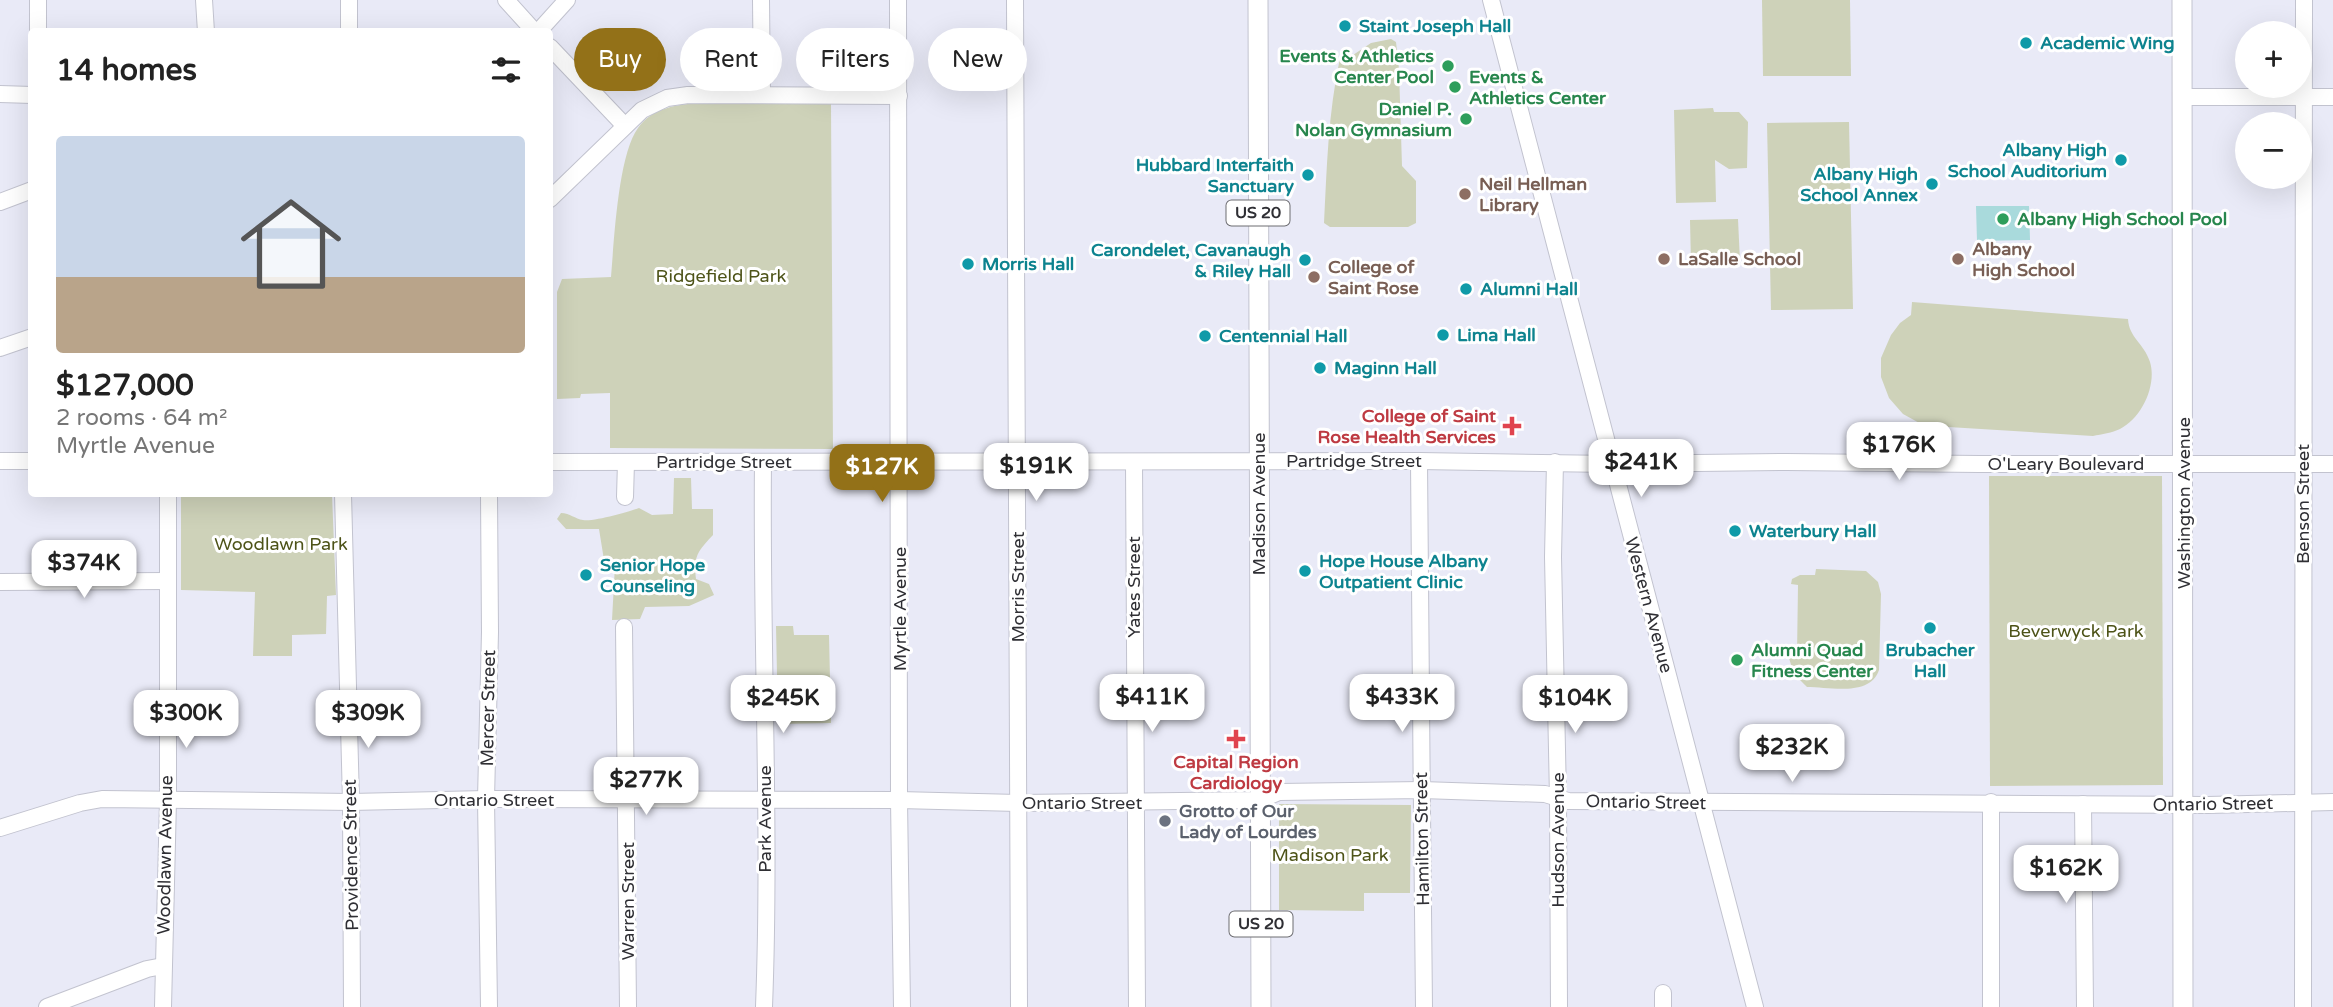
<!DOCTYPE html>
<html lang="en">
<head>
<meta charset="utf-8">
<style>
	body { margin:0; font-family:"Varela Round",sans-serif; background:#f6f6f6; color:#222; height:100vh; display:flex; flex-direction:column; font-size:26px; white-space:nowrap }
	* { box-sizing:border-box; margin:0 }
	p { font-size:23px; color:#767676 }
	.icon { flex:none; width:38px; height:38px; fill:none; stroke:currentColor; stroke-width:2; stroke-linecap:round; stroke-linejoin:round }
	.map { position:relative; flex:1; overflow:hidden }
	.drawer { position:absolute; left:28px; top:28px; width:525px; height:469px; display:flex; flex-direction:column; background:#fff; border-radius:7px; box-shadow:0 7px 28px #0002 }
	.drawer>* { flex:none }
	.top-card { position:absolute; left:574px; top:28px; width:665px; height:63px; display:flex; gap:14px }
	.fabs { position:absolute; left:2235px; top:21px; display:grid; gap:14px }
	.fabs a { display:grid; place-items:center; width:77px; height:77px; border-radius:50%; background:#fff; box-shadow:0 7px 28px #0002; font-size:35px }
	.price { position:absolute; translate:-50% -60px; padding:0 16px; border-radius:14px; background:#fff; color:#222; font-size:23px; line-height:46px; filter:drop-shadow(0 2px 4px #0008) }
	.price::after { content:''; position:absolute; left:50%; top:42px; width:21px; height:16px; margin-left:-10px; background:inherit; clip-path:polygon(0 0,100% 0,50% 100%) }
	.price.current { background:#937118; color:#fff }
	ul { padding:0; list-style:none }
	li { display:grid; align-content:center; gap:14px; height:371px; padding:0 28px }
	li+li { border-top:2px solid #e0e0e0 }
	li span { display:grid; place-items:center; height:217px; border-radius:7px; color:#555 }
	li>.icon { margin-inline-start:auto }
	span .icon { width:126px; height:126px; fill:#fffc; stroke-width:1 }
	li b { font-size:30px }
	h2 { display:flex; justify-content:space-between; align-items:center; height:84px; padding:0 28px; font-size:30px }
	.chip { padding:0 24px; border-radius:32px; background:#fff; box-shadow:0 7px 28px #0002; font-size:24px; line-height:63px }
	.chip.current { background:#937118; color:#fff }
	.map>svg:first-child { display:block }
</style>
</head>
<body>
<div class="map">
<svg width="2333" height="1007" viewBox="0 0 2333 1007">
	<rect width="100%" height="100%" fill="#e9eaf7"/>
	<g fill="#ced2b9">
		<path d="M 1762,0 L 1850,0 L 1851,76 L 1763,76 Z"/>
		<path d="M 1391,39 L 1396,42 L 1399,69 L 1402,166 L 1416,181 L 1416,223 L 1408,227 L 1330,227 L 1324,223 C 1327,166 1328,114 1340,58 L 1353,55 L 1371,43 Z"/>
		<path d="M 701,103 L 831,104 L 833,449 L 610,448 L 610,393 L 581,394 L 580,398 L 557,399 L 557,292 L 562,279 L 611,277 C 614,242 618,155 638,128 C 652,108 678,104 701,103 Z"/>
		<path d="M 1713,108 L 1714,112 L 1739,112 L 1748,122 L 1747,168 L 1729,169 L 1715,160 L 1716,202 L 1676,203 L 1674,110 Z"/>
		<path d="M 1849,122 L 1853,309 L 1771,310 L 1767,123 Z"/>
		<path d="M 1738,219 L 1740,262 L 1691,263 L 1690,220 Z"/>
		<path d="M 1912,302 L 2128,319 C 2129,338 2144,343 2150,362 C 2157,385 2142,418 2120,429 C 2112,433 2102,434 2093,436 L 1932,426 L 1923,425 L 1903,414 L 1889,398 L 1881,377 L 1881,358 L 1891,335 L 1900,323 L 1911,315 Z"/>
		<path d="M 1989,476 L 2162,476 L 2163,785 L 1990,786 Z"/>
		<path d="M 674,478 L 691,478 L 692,509 L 713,509 L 713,535 C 698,551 693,556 696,579 L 709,584 L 714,595 L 689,606 L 645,607 L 640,619 L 612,620 L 615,565 L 604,560 L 599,529 L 566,529 L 557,519 L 561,513 C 570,513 575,519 583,520 C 593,522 628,512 639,508 L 652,515 L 673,514 Z"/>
		<path d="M 181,494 L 332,494 L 336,595 L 327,596 L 326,634 L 292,635 L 292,656 L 253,656 L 255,592 L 181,590 Z"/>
		<path d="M 1816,569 L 1866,571 L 1878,582 L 1881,594 L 1879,670 C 1870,697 1830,687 1807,687 L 1794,674 L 1788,655 L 1797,655 L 1798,585 L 1791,584 L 1792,579 L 1800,575 L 1815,575 Z"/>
		<path d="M 776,626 L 793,626 L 794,635 L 829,635 L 831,723 L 778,724 Z"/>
		<path d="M 1279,804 L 1411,805 L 1410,893 L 1364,893 L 1364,911 L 1279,910 Z"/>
	</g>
	<path fill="#a9dadc" d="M 1976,206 L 2029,206 L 2030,240 L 1977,241 Z"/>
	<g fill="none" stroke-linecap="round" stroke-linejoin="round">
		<defs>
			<g id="minor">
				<path d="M 204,0 L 206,32"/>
				<path d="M 506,0 L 535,32"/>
				<path d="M 761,0 L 762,95"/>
				<path d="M 898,0 L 899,800 L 902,1007"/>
				<path d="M 1015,0 L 1019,1007"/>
				<path d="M 1491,0 L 1755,1007"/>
				<path d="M 38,32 L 38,0"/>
				<path d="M 349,32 L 349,0"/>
				<path d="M 538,32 L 567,0"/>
				<path d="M 550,47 L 625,126"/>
				<path d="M 0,94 L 32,95"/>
				<path d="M 2183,97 L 2333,97"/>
				<path d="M 550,199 L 642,110 L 667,98 L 688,95 L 899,96"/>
				<path d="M 0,202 L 32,190"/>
				<path d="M 0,348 L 32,337"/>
				<path d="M 0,461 L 32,461"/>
				<path d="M 1419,461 C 1419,643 1423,825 1424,1007"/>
				<path d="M 550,462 L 1419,461 L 1612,464 L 1787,462 L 1979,464 L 2333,464"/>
				<path d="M 763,462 C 761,644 771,826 764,1007"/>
				<path d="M 1134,462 L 1137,1007"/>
				<path d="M 1555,462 L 1553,557 L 1558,798 L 1559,1007"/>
				<path d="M 343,494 L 351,802 L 352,1007"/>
				<path d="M 625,497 L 626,462"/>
				<path d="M 0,582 L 168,581"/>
				<path d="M 624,627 L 628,1007"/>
				<path d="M 2083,804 L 2085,1007"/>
				<path d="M 0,828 L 80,803 L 102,799 L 351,802 L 486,799 L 899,800 L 1020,803 L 1260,800 L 1279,792 L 1422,790 L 1545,794 L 1568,801 L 2208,805 L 2333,802"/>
				<path d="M 47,1007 L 147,969 L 163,966"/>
				<path d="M 163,1007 L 168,800 L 168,494"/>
				<path d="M 489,1007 L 486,799 L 490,632 L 489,494"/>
				<path d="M 1663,1007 L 1663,993"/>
				<path d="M 1991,1007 L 1991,802"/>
				<path d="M 2303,1007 L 2304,0"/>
			</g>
			<g id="major">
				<path d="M 1258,0 L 1261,1007"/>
				<path d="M 2182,0 L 2183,1007"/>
			</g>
		</defs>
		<use href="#minor" stroke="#c2c3cf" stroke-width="18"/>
		<use href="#major" stroke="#c2c3cf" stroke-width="21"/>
		<use href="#minor" stroke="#fff" stroke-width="16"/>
		<use href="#major" stroke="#fff" stroke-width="19"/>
	</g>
	<g fill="#0f9aa8" stroke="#fff" stroke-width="2.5">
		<circle cx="1345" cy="26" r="7"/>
		<circle cx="2026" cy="43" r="7"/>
		<circle cx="2121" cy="160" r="7"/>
		<circle cx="1308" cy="175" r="7"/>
		<circle cx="1932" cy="184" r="7"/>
		<circle cx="1305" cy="260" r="7"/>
		<circle cx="968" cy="264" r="7"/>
		<circle cx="1466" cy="289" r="7"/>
		<circle cx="1443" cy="335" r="7"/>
		<circle cx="1205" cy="336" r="7"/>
		<circle cx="1320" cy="368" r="7"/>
		<circle cx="1735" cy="531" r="7"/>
		<circle cx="1305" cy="571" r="7"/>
		<circle cx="586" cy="575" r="7"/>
		<circle cx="1930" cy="628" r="7"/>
	</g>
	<g fill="#2e9e5b" stroke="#fff" stroke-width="2.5">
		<circle cx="1448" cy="66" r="7"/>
		<circle cx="1455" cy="87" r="7"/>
		<circle cx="1466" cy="119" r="7"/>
		<circle cx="2003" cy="219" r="7"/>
		<circle cx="1737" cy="660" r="7"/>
	</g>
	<g fill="#8d6e63" stroke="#fff" stroke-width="2.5">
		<circle cx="1465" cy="194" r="7"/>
		<circle cx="1664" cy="259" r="7"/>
		<circle cx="1958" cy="259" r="7"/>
		<circle cx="1314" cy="277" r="7"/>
	</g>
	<g fill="#e0444e" stroke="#fff" stroke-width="2.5">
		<path d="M1508.5 415.5h7v7h7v7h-7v7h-7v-7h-7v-7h7z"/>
		<path d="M1232.5 728.5h7v7h7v7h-7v7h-7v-7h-7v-7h7z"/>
	</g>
	<circle fill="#6b7280" stroke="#fff" stroke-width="2.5" cx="1165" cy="821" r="7"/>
	<g text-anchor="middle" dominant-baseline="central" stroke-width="6" stroke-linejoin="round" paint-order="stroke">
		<g fill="#fff" stroke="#6d6d71" stroke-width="2">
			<rect x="1226.5" y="200.5" width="63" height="25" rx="5"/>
			<rect x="1229.5" y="911.5" width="63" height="25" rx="5"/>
		</g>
		<g font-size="16" font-weight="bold" fill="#2f2f34">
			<text x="1258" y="213">US 20</text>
			<text x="1261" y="924">US 20</text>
		</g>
		<g font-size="18" font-weight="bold" fill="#0d838f" stroke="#fff" text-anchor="start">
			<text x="1359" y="26">Staint Joseph Hall</text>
			<text x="2040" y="43">Academic Wing</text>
			<text x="2107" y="150" text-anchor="end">Albany High<tspan x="2107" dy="21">School Auditorium</tspan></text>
			<text x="1294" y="165" text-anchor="end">Hubbard Interfaith<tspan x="1294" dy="21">Sanctuary</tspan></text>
			<text x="1918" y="174" text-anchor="end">Albany High<tspan x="1918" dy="21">School Annex</tspan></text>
			<text x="1291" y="250" text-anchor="end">Carondelet, Cavanaugh<tspan x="1291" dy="21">&amp; Riley Hall</tspan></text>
			<text x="982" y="264">Morris Hall</text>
			<text x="1480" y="289">Alumni Hall</text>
			<text x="1457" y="335">Lima Hall</text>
			<text x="1219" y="336">Centennial Hall</text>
			<text x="1334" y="368">Maginn Hall</text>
			<text x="1749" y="531">Waterbury Hall</text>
			<text x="1319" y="561">Hope House Albany<tspan x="1319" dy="21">Outpatient Clinic</tspan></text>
			<text x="600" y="565">Senior Hope<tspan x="600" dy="21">Counseling</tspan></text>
			<text x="1930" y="650" text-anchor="middle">Brubacher<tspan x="1930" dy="21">Hall</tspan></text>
		</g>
		<g font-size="18" font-weight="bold" fill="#27864d" stroke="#fff" text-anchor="start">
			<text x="1434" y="56" text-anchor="end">Events &amp; Athletics<tspan x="1434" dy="21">Center Pool</tspan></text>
			<text x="1469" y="77">Events &amp;<tspan x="1469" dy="21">Athletics Center</tspan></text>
			<text x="1452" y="109" text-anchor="end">Daniel P.<tspan x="1452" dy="21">Nolan Gymnasium</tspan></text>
			<text x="2017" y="219">Albany High School Pool</text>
			<text x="1751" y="650">Alumni Quad<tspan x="1751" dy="21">Fitness Center</tspan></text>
		</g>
		<g font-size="18" font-weight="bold" fill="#785e54" stroke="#fff" text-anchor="start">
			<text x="1479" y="184">Neil Hellman<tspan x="1479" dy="21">Library</tspan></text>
			<text x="1972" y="249">Albany<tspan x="1972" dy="21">High School</tspan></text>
			<text x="1678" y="259">LaSalle School</text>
			<text x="1328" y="267">College of<tspan x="1328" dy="21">Saint Rose</tspan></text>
		</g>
		<g font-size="18" fill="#4d5318" stroke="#fff">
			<text x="721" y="276">Ridgefield Park</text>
			<text x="281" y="544">Woodlawn Park</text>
			<text x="2076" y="631">Beverwyck Park</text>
			<text x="1330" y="855">Madison Park</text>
		</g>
		<g font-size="18" font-weight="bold" fill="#be3a42" stroke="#fff" text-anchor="end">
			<text x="1496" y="416">College of Saint<tspan x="1496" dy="21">Rose Health Services</tspan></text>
			<text x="1236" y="762" text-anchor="middle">Capital Region<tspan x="1236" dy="21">Cardiology</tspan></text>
		</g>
		<g font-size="18" fill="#2f2f34" stroke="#fff">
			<text x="1354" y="461">Partridge Street</text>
			<text x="724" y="462">Partridge Street</text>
			<text x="2066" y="464">O'Leary Boulevard</text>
			<text transform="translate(2184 503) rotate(-90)">Washington Avenue</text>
			<text transform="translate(1259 504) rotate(-90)">Madison Avenue</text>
			<text transform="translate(2303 504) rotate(-90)">Benson Street</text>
			<text transform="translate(1018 587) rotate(-90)">Morris Street</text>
			<text transform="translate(1134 587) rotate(-90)">Yates Street</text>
			<text transform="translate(1649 605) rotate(75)">Western Avenue</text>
			<text transform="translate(900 609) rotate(-90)">Myrtle Avenue</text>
			<text transform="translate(488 708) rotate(-89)">Mercer Street</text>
			<text x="494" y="800">Ontario Street</text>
			<text transform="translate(1646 802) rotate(1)">Ontario Street</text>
			<text x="1082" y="803">Ontario Street</text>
			<text transform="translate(2213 804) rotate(-1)">Ontario Street</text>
			<text transform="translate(765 819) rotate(-90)">Park Avenue</text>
			<text transform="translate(1422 839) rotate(-91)">Hamilton Street</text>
			<text transform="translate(1558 840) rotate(-90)">Hudson Avenue</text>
			<text transform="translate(165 855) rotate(-89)">Woodlawn Avenue</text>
			<text transform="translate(351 855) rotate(-91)">Providence Street</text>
			<text transform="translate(628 901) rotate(-90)">Warren Street</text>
		</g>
		<g font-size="18" font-weight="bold" fill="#5b616d" stroke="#fff" text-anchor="start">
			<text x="1179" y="811">Grotto of Our<tspan x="1179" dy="21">Lady of Lourdes</tspan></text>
		</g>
	</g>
</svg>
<div class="fabs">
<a>+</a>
<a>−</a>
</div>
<b class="price" style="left:1899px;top:482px">$176K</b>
<b class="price" style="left:1641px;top:499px">$241K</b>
<b class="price" style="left:1036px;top:503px">$191K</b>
<b class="price current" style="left:882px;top:504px">$127K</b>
<b class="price" style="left:84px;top:600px">$374K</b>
<b class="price" style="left:1152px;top:734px">$411K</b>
<b class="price" style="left:1402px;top:734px">$433K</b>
<b class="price" style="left:783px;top:735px">$245K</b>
<b class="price" style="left:1575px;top:735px">$104K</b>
<b class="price" style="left:186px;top:750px">$300K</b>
<b class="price" style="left:368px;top:750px">$309K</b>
<b class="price" style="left:1792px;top:784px">$232K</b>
<b class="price" style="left:646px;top:817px">$277K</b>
<b class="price" style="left:2066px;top:905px">$162K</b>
<div class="top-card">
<a class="chip current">Buy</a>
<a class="chip">Rent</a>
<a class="chip">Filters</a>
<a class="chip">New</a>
</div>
<section class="drawer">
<h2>14 homes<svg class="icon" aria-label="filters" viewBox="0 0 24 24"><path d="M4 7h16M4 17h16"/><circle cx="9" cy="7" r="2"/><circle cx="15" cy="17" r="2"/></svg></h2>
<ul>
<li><span style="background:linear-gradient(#c9d6e8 65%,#b9a48a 0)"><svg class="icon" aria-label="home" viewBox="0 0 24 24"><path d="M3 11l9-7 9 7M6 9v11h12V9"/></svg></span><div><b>$127,000</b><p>2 rooms · 64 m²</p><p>Myrtle Avenue</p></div></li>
</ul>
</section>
</div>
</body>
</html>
